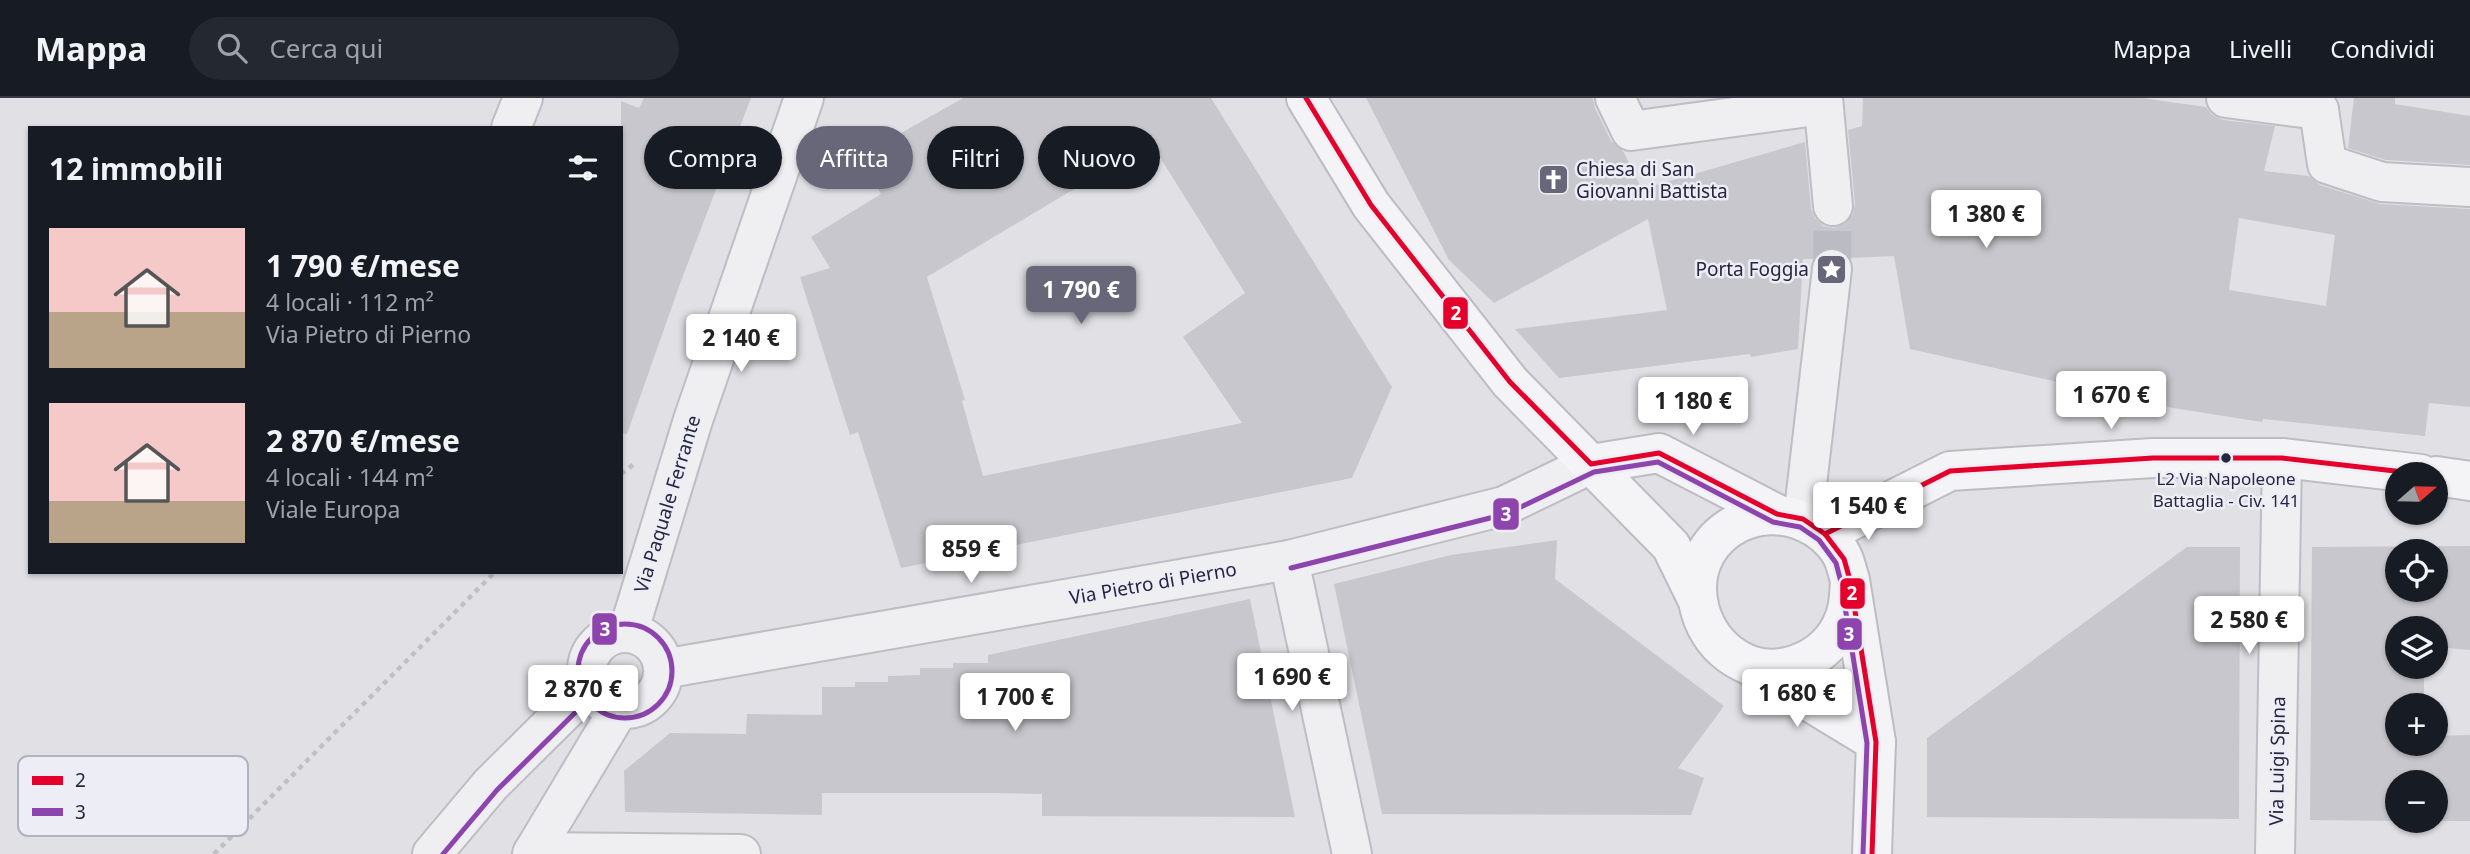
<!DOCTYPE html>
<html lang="it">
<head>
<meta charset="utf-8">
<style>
	body { margin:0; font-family:"Noto Sans",sans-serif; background:#242831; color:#f1f3f6; height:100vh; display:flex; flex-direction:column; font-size:26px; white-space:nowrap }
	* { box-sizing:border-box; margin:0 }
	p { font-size:23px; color:#9ea1a6 }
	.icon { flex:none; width:38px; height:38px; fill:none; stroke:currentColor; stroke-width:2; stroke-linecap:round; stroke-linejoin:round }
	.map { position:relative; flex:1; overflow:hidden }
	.details { position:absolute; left:28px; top:28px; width:595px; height:448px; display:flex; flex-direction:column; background:#171b24; border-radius:0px; box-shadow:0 2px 5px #0004 }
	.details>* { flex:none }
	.top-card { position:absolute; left:644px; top:28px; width:665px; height:63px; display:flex; gap:14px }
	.needle { width:46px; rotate:70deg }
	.buttons { position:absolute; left:2385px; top:364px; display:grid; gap:14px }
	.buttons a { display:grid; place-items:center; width:63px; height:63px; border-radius:50%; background:#171b24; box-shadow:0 2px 5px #0004; font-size:35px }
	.price { position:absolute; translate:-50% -60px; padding:0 16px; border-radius:7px; background:#fff; color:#222; font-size:23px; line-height:46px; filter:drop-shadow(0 2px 4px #0008) }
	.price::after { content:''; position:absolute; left:50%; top:42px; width:21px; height:16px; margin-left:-10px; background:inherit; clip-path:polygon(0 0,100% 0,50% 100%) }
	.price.on { background:#68677a; color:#fff }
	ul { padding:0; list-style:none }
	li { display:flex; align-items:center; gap:21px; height:175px; padding:0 21px }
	li span { display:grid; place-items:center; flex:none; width:196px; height:140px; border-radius:0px; color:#555 }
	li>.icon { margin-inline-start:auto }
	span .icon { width:84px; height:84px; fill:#fffc; stroke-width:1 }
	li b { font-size:30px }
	h2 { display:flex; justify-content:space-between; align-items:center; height:84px; padding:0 21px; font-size:30px }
	.pill { padding:0 24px; border-radius:32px; background:#171b24; box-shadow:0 2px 5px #0004; font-size:24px; line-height:63px }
	.pill.on { background:#68677a; color:#fff }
	header { display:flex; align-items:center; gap:42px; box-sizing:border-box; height:98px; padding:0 35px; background:#171b24; border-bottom:2px solid #363941 }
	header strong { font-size:33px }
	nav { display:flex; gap:38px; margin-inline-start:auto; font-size:24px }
	.search { width:490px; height:63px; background:#242831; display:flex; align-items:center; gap:18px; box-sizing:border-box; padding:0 24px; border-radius:38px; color:#9ea1a6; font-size:26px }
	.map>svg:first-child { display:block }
</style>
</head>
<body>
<header>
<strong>Mappa</strong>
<div class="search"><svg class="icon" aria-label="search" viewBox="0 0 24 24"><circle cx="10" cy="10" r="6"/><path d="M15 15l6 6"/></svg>Cerca qui</div>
<nav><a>Mappa</a><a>Livelli</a><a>Condividi</a></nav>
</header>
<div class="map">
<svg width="2470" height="756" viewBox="0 0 2470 756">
	<rect width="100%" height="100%" fill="#e0e0e5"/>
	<g fill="#c7c7cd" fill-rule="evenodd">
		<path d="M 644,0 L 751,0 L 681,183 L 627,336 L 621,335 L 621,3 L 639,10 Z"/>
		<path d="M 963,0 L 1211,0 L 1392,289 L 1352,380 L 901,470 L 858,334 L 850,337 L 800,179 L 830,170 L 811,139 L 881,96 L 859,59 ZM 1151,45 L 1245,195 L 1183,239 L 1242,325 L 983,378 L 962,303 L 965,302 L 927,179 Z"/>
		<path d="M 1366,0 L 1593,0 L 1595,10 L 1611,43 L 1623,53 L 1642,91 L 1805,44 L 1811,111 L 1815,120 L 1823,128 L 1834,130 L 1846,125 L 1853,116 L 1855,106 L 1848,32 L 1862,28 L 1863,0 L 2142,0 L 2206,9 L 2212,17 L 2223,22 L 2275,28 L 2264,73 L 2309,78 L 2320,87 L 2380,106 L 2470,111 L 2470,309 L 2429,305 L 2425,338 L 2263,321 L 2262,324 L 2173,310 L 1910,251 L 1894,158 L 1850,160 L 1844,153 L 1834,149 L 1823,151 L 1813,161 L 1803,161 L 1798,251 L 1751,259 L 1750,256 L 1559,280 L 1515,231 L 1667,212 L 1648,121 L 1494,205 L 1449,162 ZM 2239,120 L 2335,137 L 2326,208 L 2229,192 Z"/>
		<path d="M 2354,0 L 2395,0 L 2395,6 L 2470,18 L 2470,67 L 2386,62 L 2348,50 Z"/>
		<path d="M 1557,442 L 1555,481 L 1724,608 L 1678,670 L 1704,680 L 1691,717 L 1382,716 L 1334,486 L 1451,457 Z"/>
		<path d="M 2470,448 L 2470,552 L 2436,549 L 2436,530 L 2398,530 L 2398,569 L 2424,569 L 2424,607 L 2398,607 L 2398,646 L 2436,646 L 2436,638 L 2470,637 L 2470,723 L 2417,723 L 2436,723 L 2436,684 L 2398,684 L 2398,723 L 2310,722 L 2312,449 ZM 2398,453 L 2436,453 L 2436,492 L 2398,492 Z"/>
		<path d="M 2187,449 L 2240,449 L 2239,721 L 1927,719 L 1927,640 Z"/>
		<path d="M 1250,501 L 1295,719 L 1042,718 L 1042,696 L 997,695 L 822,695 L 822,717 L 625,714 L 624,673 L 670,635 L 746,636 L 747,616 L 822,617 L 822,589 L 855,589 L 855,584 L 888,584 L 888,578 L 920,577 L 920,570 L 953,570 L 953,565 L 988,565 L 988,557 Z"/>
	</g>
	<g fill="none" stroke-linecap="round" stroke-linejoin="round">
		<path stroke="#bbbbc4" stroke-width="38" stroke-dasharray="38 19" stroke-linecap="butt" d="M 1832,171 L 1833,108"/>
		<defs>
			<g id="minor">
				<path d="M 1615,0 L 1631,33 L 1823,7"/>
				<path d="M 1823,0 L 1833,108"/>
				<path d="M 2226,0 L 2319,12"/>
				<path d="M 2319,12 L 2327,66 L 2382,84 L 2470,89"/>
				<path d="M 511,30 L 523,0"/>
				<path d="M 1803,421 L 1832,171"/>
				<path d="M 1289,462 L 1352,756"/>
				<circle cx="625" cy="573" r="38"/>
				<path d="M 628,535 L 693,322 L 804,0"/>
				<path d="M 663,571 L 1289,462 L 1504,408 L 1591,366"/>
				<path d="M 533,754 L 741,756"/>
				<path d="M 432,756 L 491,686 L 590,588"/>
				<path d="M 532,756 L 619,611"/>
				<path d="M 2275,756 L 2282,360"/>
			</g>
			<g id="major">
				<path d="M 1306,0 L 1371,107 L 1510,284 L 1671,448 L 1697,501"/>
				<path d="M 1591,366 L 1659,355 L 1777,416"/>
				<path d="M 2436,378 L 2470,383"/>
				<path d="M 1825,436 L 1950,373 L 2153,360 L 2282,360 L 2421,376"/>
				<path d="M 1850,482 C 1849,499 1849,513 1841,528 C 1823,565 1773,583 1737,561 C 1717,549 1706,533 1700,512 C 1681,441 1757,393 1816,430 C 1827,437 1839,449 1844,462 C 1846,468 1848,475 1850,482 L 1876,644 L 1872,756"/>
				<path d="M 1749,567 L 1876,644"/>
			</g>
		</defs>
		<use href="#minor" stroke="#bdbdc3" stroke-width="42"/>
		<use href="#major" stroke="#bcbcc3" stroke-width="42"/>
		<g stroke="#bfbfc5" stroke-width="4.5" stroke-dasharray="5 5" stroke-linecap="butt">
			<path d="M 621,376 L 634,366"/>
			<path d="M 214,756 L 495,474"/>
		</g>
		<use href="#minor" stroke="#efeff2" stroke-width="38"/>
		<use href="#major" stroke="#f4f4f6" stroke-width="38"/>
		<defs>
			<g id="bus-1">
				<path d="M 1306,0 L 1371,107 L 1510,284 L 1591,366 L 1659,355 L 1777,416 L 1803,421 L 1825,436 L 1844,461 L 1850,482 L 1876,644 L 1872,756"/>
				<path d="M 1825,436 L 1950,373 L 2153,360 L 2282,360 L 2421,376"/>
			</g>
			<g id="bus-2">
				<path d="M 1291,470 L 1506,416 L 1594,374 L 1658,364 L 1773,424 L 1800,429 L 1819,442 L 1836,465 L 1841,484 L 1867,645 L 1863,756"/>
				<circle cx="625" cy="573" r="47"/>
				<path d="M 443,756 L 497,692 L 596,594"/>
			</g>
		</defs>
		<use href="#bus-1" stroke="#ededf6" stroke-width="10"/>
		<use href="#bus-2" stroke="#ededf6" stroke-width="10"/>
		<use href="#bus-1" stroke="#e4002b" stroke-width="5"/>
		<use href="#bus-2" stroke="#8e44ad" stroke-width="5"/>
	</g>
	<defs>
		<symbol id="church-square" viewBox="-11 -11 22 22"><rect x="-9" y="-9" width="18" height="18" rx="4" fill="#68677a" stroke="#ededf6"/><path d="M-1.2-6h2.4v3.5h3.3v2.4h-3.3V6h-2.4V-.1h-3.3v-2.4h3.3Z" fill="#fff"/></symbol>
		<symbol id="sight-square" viewBox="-11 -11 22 22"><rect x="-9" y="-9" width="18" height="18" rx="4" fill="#68677a" stroke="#ededf6"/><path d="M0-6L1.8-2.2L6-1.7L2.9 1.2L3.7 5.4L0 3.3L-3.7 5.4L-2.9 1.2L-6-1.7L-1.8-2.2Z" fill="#fff"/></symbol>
	</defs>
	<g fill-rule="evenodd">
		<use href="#church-square" x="1536" y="64" width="35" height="35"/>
		<use href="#sight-square" x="1814" y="154" width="35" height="35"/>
	</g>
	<circle fill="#272640" stroke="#ededf6" stroke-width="2.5" cx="2226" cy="360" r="6"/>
	<g text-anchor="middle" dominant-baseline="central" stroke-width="5" stroke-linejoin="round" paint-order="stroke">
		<g font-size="17" fill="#272640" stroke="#ededf6">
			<text x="2226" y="380">L2 Via Napoleone<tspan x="2226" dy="22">Battaglia - Civ. 141</tspan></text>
		</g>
		<g font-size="19" fill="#272640" stroke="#ededf6" text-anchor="start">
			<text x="1576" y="71">Chiesa di San<tspan x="1576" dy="22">Giovanni Battista</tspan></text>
			<text x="1809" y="171" text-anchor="end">Porta Foggia</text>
		</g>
		<g font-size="19" fill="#272640" stroke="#ededf6">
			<text transform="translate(667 406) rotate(-73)">Via Paquale Ferrante</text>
			<text transform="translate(1153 485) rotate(-10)">Via Pietro di Pierno</text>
			<text transform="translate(2277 663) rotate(-89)">Via Luigi Spina</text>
		</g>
	</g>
	<rect x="18" y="658" width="230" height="80" rx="10" fill="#ededf6" stroke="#b2b1bf" stroke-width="2"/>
	<rect x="32" y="678" width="31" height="9" fill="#e4002b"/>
	<rect x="32" y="710" width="31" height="8" fill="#8e44ad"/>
	<g font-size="19" fill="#272640">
		<text x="75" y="689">2</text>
		<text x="75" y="721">3</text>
	</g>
	<g stroke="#ededf6" stroke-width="2.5">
		<rect x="1442" y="198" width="27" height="34" rx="7" fill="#e4002b"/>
		<rect x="1492" y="399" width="28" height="34" rx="7" fill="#8e44ad"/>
		<rect x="1839" y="479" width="27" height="33" rx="7" fill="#e4002b"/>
		<rect x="591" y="514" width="27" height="34" rx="7" fill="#8e44ad"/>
		<rect x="1836" y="519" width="27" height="34" rx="7" fill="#8e44ad"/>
	</g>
	<g font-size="19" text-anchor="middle" font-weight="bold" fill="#fff">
		<text x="1456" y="222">2</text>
		<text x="1506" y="423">3</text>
		<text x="1852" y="502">2</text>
		<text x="605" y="538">3</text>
		<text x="1849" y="543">3</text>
	</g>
</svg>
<div class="buttons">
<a><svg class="needle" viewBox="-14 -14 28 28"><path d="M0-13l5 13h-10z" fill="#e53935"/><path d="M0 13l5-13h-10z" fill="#9ea1a6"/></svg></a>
<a><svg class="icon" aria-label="locate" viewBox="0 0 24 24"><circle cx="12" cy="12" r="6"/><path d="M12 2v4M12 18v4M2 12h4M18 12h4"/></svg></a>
<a><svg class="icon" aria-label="layers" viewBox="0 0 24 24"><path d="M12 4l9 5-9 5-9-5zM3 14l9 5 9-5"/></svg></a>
<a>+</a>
<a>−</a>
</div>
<b class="price" style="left:1986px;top:152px">1 380 €</b>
<b class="price on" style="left:1081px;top:228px">1 790 €</b>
<b class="price" style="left:741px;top:276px">2 140 €</b>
<b class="price" style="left:2111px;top:333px">1 670 €</b>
<b class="price" style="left:1693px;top:339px">1 180 €</b>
<b class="price" style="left:1868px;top:444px">1 540 €</b>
<b class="price" style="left:971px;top:487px">859 €</b>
<b class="price" style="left:2249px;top:558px">2 580 €</b>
<b class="price" style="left:1292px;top:615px">1 690 €</b>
<b class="price" style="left:583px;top:627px">2 870 €</b>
<b class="price" style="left:1797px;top:631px">1 680 €</b>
<b class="price" style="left:1015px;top:635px">1 700 €</b>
<div class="top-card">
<a class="pill">Compra</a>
<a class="pill on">Affitta</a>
<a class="pill">Filtri</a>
<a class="pill">Nuovo</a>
</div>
<section class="details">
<h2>12 immobili<svg class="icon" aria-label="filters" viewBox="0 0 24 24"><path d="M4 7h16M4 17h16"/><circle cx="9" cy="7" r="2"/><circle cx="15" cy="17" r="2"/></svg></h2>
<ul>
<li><span style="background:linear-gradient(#f6c9c9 60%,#b9a48a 0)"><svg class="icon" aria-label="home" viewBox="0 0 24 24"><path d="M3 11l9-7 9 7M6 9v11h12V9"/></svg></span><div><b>1 790 €/mese</b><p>4 locali · 112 m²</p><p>Via Pietro di Pierno</p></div></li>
<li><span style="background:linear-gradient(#f6c9c9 70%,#b9a48a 0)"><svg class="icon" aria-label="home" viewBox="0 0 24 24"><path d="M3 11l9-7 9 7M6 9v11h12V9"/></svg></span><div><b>2 870 €/mese</b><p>4 locali · 144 m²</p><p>Viale Europa</p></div></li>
</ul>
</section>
</div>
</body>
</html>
